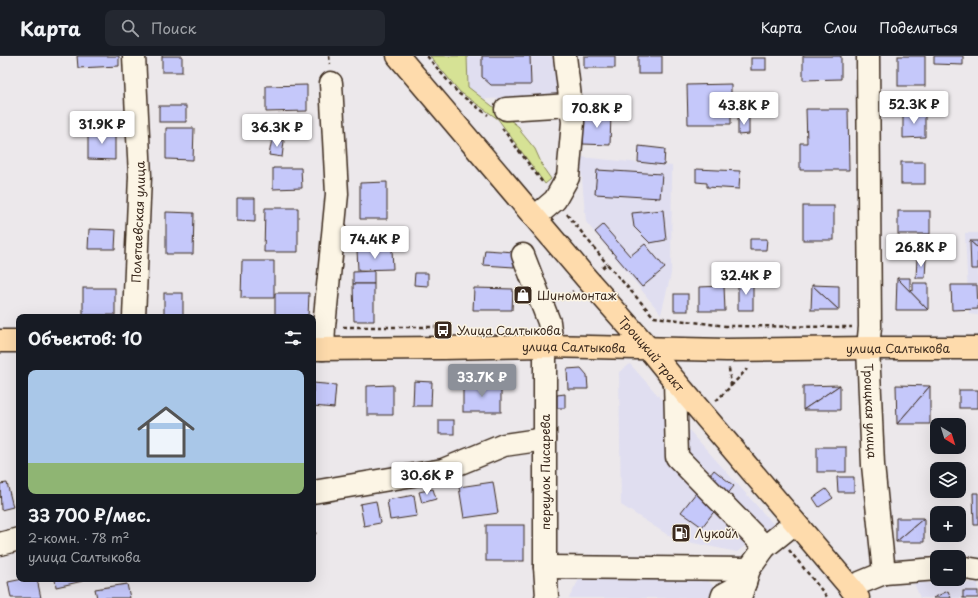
<!DOCTYPE html>
<html lang="ru">
<head>
<meta charset="utf-8">
<style>
	body { margin:0; font-family:"Playpen Sans",sans-serif; background:#242831; color:#f1f3f6; height:100vh; display:flex; flex-direction:column; font-size:15px; white-space:nowrap }
	* { box-sizing:border-box; margin:0 }
	p { font-size:13px; color:#9ea1a6 }
	.icon { flex:none; width:22px; height:22px; fill:none; stroke:currentColor; stroke-width:2; stroke-linecap:round; stroke-linejoin:round }
	.map { position:relative; flex:1; overflow:hidden }
	.details { position:absolute; left:16px; top:258px; width:300px; height:268px; display:flex; flex-direction:column; background:#171b24; border-radius:8px; box-shadow:0 4px 16px #0002 }
	.details>* { flex:none }
	.needle { width:26px; rotate:142deg }
	.controls { position:absolute; left:930px; top:362px; display:grid; gap:8px }
	.controls a { display:grid; place-items:center; width:36px; height:36px; border-radius:8px; background:#171b24; box-shadow:0 4px 16px #0002; font-size:20px }
	.price { position:absolute; translate:-50% -34px; padding:0 9px; border-radius:4px; background:#fff; color:#222; font-size:13px; line-height:26px; filter:drop-shadow(0 1px 2px #0008) }
	.price::after { content:''; position:absolute; left:50%; top:24px; width:12px; height:9px; margin-left:-6px; background:inherit; clip-path:polygon(0 0,100% 0,50% 100%) }
	.price.active { background:#8c9099; color:#fff }
	ul { padding:0; list-style:none }
	li { display:grid; align-content:center; gap:8px; height:212px; padding:0 12px }
	li+li { border-top:1px solid #363941 }
	li span { display:grid; place-items:center; height:124px; border-radius:8px; color:#555 }
	li>.icon { margin-inline-start:auto }
	span .icon { width:72px; height:72px; fill:#fffc; stroke-width:1 }
	li b { font-size:17px }
	h2 { display:flex; justify-content:space-between; align-items:center; height:48px; padding:0 12px; font-size:17px }
	header { display:flex; align-items:center; gap:24px; box-sizing:border-box; height:56px; padding:0 20px; background:#171b24; border-bottom:1px solid #363941 }
	header strong { font-size:19px }
	nav { display:flex; gap:22px; margin-inline-start:auto; font-size:14px }
	.search { width:280px; height:36px; background:#242831; display:flex; align-items:center; gap:10px; box-sizing:border-box; padding:0 14px; border-radius:8px; color:#9ea1a6; font-size:15px }
	.map>svg:first-child { display:block }
</style>
</head>
<body>
<header>
<strong>Карта</strong>
<div class="search"><svg class="icon" aria-label="search" viewBox="0 0 24 24"><circle cx="10" cy="10" r="6"/><path d="M15 15l6 6"/></svg>Поиск</div>
<nav><a>Карта</a><a>Слои</a><a>Поделиться</a></nav>
</header>
<div class="map">
<svg width="978" height="542" viewBox="0 0 978 542">
	<rect width="100%" height="100%" fill="#ece8eb"/>
	<filter id="ink" filterUnits="userSpaceOnUse"><feTurbulence type="fractalNoise" baseFrequency=".025" numOctaves="2"/><feDisplacementMap in="SourceGraphic" scale="8" xChannelSelector="R" yChannelSelector="G"/><feConvolveMatrix kernelMatrix="1 2 1 2 8 2 1 2 1" color-interpolation-filters="sRGB"/></filter>
	<g filter="url(#ink)">
		<g fill="#e0def0">
			<path d="M 467,0 L 556,0 L 557,41 L 482,43 L 468,31 Z"/>
			<path d="M 580,101 L 672,110 L 671,218 L 661,258 L 586,166 Z"/>
			<path d="M 965,177 L 978,177 L 978,259 L 969,258 Z"/>
			<path d="M 630,308 L 774,469 L 737,496 L 674,483 L 621,449 L 619,316 Z"/>
			<path d="M 581,520 L 705,522 L 726,542 L 569,542 Z"/>
			<path d="M 914,527 L 978,527 L 978,542 L 920,542 Z"/>
		</g>
		<path fill="#d6e295" stroke="#88865a" d="M 430,0 L 467,0 L 468,31 L 519,71 L 521,76 L 535,93 L 544,113 L 551,123 L 545,128 L 498,63 L 460,36 Z"/>
		<g fill="#c5c8fa" stroke="#3b2a1e">
			<path d="M 77,0 L 119,0 L 119,10 L 78,12 Z"/>
			<rect x="162" y="0" width="20" height="16"/>
			<path d="M 482,0 L 530,0 L 531,29 L 491,29 L 482,21 Z"/>
			<rect x="584" y="0" width="31" height="12"/>
			<rect x="638" y="0" width="24" height="18"/>
			<path d="M 803,0 L 841,0 L 841,23 L 803,24 Z"/>
			<rect x="898" y="0" width="27" height="30"/>
			<path d="M 934,0 L 963,0 L 963,9 L 934,8 Z"/>
			<rect x="751" y="2" width="15" height="12"/>
			<path d="M 731,28 L 731,68 L 688,68 L 687,29 Z"/>
			<path d="M 307,29 L 307,55 L 266,56 L 266,30 Z"/>
			<rect x="159" y="50" width="27" height="16"/>
			<path d="M 806,53 L 848,53 L 849,114 L 800,114 L 800,87 L 807,87 Z"/>
			<path d="M 903,57 L 925,57 L 925,81 L 903,82 Z"/>
			<path d="M 584,58 L 611,58 L 610,89 L 583,88 Z"/>
			<path d="M 749,61 L 749,78 L 738,79 L 738,62 Z"/>
			<path d="M 166,72 L 194,72 L 193,104 L 166,103 Z"/>
			<path d="M 88,74 L 115,74 L 115,104 L 88,103 Z"/>
			<path d="M 272,83 L 284,85 L 282,101 L 269,99 Z"/>
			<path d="M 639,90 L 665,93 L 664,109 L 638,106 Z"/>
			<rect x="901" y="106" width="24" height="22"/>
			<path d="M 273,112 L 301,112 L 302,132 L 273,133 Z"/>
			<path d="M 696,113 L 740,115 L 739,133 L 707,131 L 707,127 L 696,126 Z"/>
			<path d="M 597,114 L 662,118 L 660,142 L 595,138 Z"/>
			<path d="M 387,126 L 387,163 L 360,163 L 360,127 Z"/>
			<path d="M 237,142 L 255,142 L 255,166 L 237,165 Z"/>
			<rect x="803" y="150" width="31" height="34"/>
			<path d="M 265,152 L 298,152 L 298,196 L 264,196 Z"/>
			<path d="M 663,154 L 666,184 L 650,187 L 634,171 L 632,157 Z"/>
			<rect x="898" y="155" width="32" height="23"/>
			<path d="M 166,156 L 194,157 L 193,198 L 166,198 Z"/>
			<path d="M 603,169 L 630,200 L 645,188 L 665,212 L 642,231 L 595,176 Z"/>
			<path d="M 89,173 L 116,174 L 115,193 L 88,193 Z"/>
			<path d="M 750,183 L 767,183 L 766,194 L 750,194 Z"/>
			<path d="M 970,185 L 978,192 L 978,213 L 971,213 Z"/>
			<path d="M 970,185 L 978,185 L 978,192 Z"/>
			<path d="M 392,193 L 393,213 L 358,214 L 357,194 Z"/>
			<path d="M 485,194 L 515,196 L 514,211 L 483,209 Z"/>
			<path d="M 917,202 L 926,203 L 925,222 L 916,222 Z"/>
			<path d="M 242,205 L 274,205 L 274,242 L 241,242 Z"/>
			<path d="M 374,215 L 374,228 L 353,228 L 353,216 Z"/>
			<path d="M 415,217 L 428,217 L 428,230 L 414,229 Z"/>
			<path d="M 897,222 L 910,222 L 910,234 L 913,235 L 913,227 L 928,227 L 928,254 Z"/>
			<path d="M 897,222 L 928,254 L 896,254 Z"/>
			<rect x="738" y="226" width="15" height="28"/>
			<path d="M 353,228 L 374,228 L 374,265 L 354,265 Z"/>
			<path d="M 812,229 L 839,254 L 811,254 Z"/>
			<path d="M 812,229 L 839,230 L 839,254 Z"/>
			<path d="M 951,229 L 977,229 L 978,253 L 952,254 Z"/>
			<path d="M 724,230 L 725,255 L 699,255 L 699,231 Z"/>
			<rect x="83" y="232" width="32" height="27"/>
			<path d="M 474,232 L 513,233 L 512,254 L 473,254 Z"/>
			<rect x="164" y="237" width="19" height="23"/>
			<path d="M 275,237 L 309,237 L 308,261 L 275,261 Z"/>
			<rect x="674" y="238" width="14" height="17"/>
			<path d="M 581,312 L 587,319 L 588,333 L 568,333 L 567,313 Z"/>
			<path d="M 414,325 L 432,326 L 431,350 L 413,350 Z"/>
			<path d="M 313,327 L 336,329 L 334,352 L 313,350 Z"/>
			<path d="M 393,329 L 393,359 L 367,359 L 367,330 Z"/>
			<rect x="463" y="329" width="38" height="27"/>
			<path d="M 840,329 L 803,354 L 803,330 Z"/>
			<path d="M 840,329 L 840,354 L 803,354 Z"/>
			<path d="M 896,329 L 930,330 L 897,368 Z"/>
			<path d="M 930,330 L 930,368 L 897,368 Z"/>
			<rect x="959" y="334" width="19" height="18"/>
			<path d="M 565,338 L 565,352 L 557,352 L 557,339 Z"/>
			<rect x="439" y="364" width="15" height="14"/>
			<rect x="817" y="391" width="29" height="25"/>
			<path d="M 714,414 L 734,430 L 702,471 L 681,456 Z"/>
			<path d="M 837,421 L 854,421 L 854,436 L 838,436 Z"/>
			<path d="M 493,426 L 498,457 L 464,462 L 459,431 Z"/>
			<path d="M 7,427 L 13,451 L 1,454 L 0,428 Z"/>
			<path d="M 433,433 L 436,443 L 422,447 L 419,436 Z"/>
			<path d="M 826,433 L 833,442 L 819,451 L 813,442 Z"/>
			<path d="M 973,437 L 978,437 L 978,469 L 974,469 Z"/>
			<path d="M 414,439 L 417,460 L 390,464 L 387,444 Z"/>
			<path d="M 376,445 L 380,467 L 364,470 L 360,448 Z"/>
			<path d="M 896,462 L 924,462 L 896,486 Z"/>
			<path d="M 924,462 L 924,486 L 896,486 Z"/>
			<path d="M 313,466 L 316,478 L 313,479 Z"/>
			<path d="M 679,468 L 689,476 L 681,485 L 672,477 Z"/>
			<rect x="486" y="469" width="38" height="36"/>
			<path d="M 23,523 L 37,523 L 41,542 L 11,542 L 8,526 Z"/>
			<path d="M 55,523 L 82,523 L 83,525 L 56,531 Z"/>
			<path d="M 127,528 L 130,542 L 97,542 L 95,533 Z"/>
			<path d="M 948,535 L 951,542 L 933,542 Z"/>
			<rect x="963" y="535" width="15" height="7"/>
		</g>
		<g fill="none" stroke-linecap="round" stroke-linejoin="round">
			<defs>
				<g id="minor">
					<path id="s1" d="M 868,0 L 870,271 L 868,292 L 873,409 L 884,517"/>
					<path d="M 506,53 L 570,49"/>
					<path d="M 535,161 L 555,144 L 568,121 L 573,66 L 565,0"/>
					<path d="M 523,199 L 549,266 L 552,290"/>
					<path id="s2" d="M 134,261 L 140,120 L 134,0"/>
					<path d="M 545,290 L 545,511 L 547,540 L 546,542"/>
					<path d="M 323,293 L 324,271 L 337,138 L 331,27"/>
					<path d="M 675,325 L 677,401 L 765,491"/>
					<path d="M 313,436 L 443,414 L 504,389 L 545,383"/>
					<path d="M 0,488 L 19,483"/>
					<path d="M 545,511 L 749,513 L 765,491 L 795,467"/>
					<path d="M 959,511 L 978,514"/>
					<path d="M 850,531 L 884,517 L 937,513"/>
					<path d="M 722,542 L 723,539 L 745,527"/>
					<path d="M 740,542 L 749,513"/>
				</g>
				<g id="major">
					<path id="s3" d="M 398,0 L 587,223 L 649,293 L 675,325 L 850,531 L 858,542"/>
					<path d="M 0,285 L 19,285"/>
					<path id="s4" d="M 313,293 L 443,292 L 545,290 L 727,294 L 868,292 L 978,292"/>
				</g>
			</defs>
			<use href="#minor" stroke="#3b2a1e" stroke-width="25"/>
			<use href="#major" stroke="#3b2a1e" stroke-width="25"/>
			<g stroke="#3b2a1e" stroke-width="2.5" stroke-dasharray="4 3" stroke-linecap="butt">
				<path d="M 329,0 L 330,8"/>
				<path d="M 427,0 L 458,37 L 488,59"/>
				<path d="M 502,72 L 543,127"/>
				<path d="M 567,158 L 607,208"/>
				<path d="M 602,212 L 607,208 L 654,261 L 726,270 L 852,271"/>
				<path d="M 561,244 L 573,235"/>
				<path d="M 343,271 L 452,271"/>
				<path d="M 731,330 L 747,313"/>
				<path d="M 716,345 L 731,330 L 729,312"/>
				<path d="M 789,494 L 828,542"/>
			</g>
			<use href="#minor" stroke="#fcf5e5" stroke-width="22"/>
			<use href="#major" stroke="#fedbac" stroke-width="22"/>
		</g>
	</g>
	<defs>
		<symbol id="shop-square" viewBox="-11 -11 22 22"><rect x="-9" y="-9" width="18" height="18" rx="4" fill="#3b2a1e" stroke="#fcf5e5"/><path d="M-5-2.5h2.3a2.7 3.5 0 0 1 5.4 0H5L5.5 6h-11ZM-1.5-2.5h3a1.5 2.3 0 0 0-3 0Z" fill="#fff"/></symbol>
		<symbol id="bus-square" viewBox="-11 -11 22 22"><rect x="-9" y="-9" width="18" height="18" rx="4" fill="#3b2a1e" stroke="#fcf5e5"/><path d="M-5-6H5V4H4V6H2V4H-2V6H-4V4H-5ZM-3.5-4V0h7V-4ZM-3.5 1.2v1.5H-2V1.2ZM2 1.2v1.5H3.5V1.2Z" fill="#fff"/></symbol>
		<symbol id="fuel-square" viewBox="-11 -11 22 22"><rect x="-9" y="-9" width="18" height="18" rx="4" fill="#3b2a1e" stroke="#fcf5e5"/><path d="M-5.5-6h7V0h2V4h1.3V-2.5L3-4.5l.8-.8L6-3V5H2.5V1h-1V6h-7ZM-4.2-4.7v3.2H.2V-4.7Z" fill="#fff"/></symbol>
	</defs>
	<g fill-rule="evenodd">
		<use href="#shop-square" x="512" y="228" width="22" height="22"/>
		<use href="#bus-square" x="432" y="263" width="22" height="22"/>
		<use href="#fuel-square" x="670" y="466" width="22" height="22"/>
	</g>
	<g text-anchor="middle" dominant-baseline="central" stroke-width="3" stroke-linejoin="round" paint-order="stroke">
		<g font-size="12" fill="#3b2a1e" stroke="#fcf5e5">
			<text stroke="none"><textPath href="#s2" startOffset="95">Полетаевская улица</textPath></text>
			<text stroke="none"><textPath href="#s4" startOffset="261">улица Салтыкова</textPath></text>
			<text stroke="none"><textPath href="#s4" startOffset="585">улица Салтыкова</textPath></text>
			<text stroke="none"><textPath href="#s3" startOffset="391">Троицкий тракт</textPath></text>
			<text stroke="none"><textPath href="#s1" startOffset="355">Троицкая улица</textPath></text>
			<text transform="translate(545 416) rotate(-90)">переулок Писарева</text>
		</g>
		<g font-size="12" fill="#3b2a1e" stroke="#fcf5e5" text-anchor="start">
			<text x="537" y="239">Шиномонтаж</text>
			<text x="457" y="274">Улица Салтыкова</text>
			<text x="695" y="477">Лукойл</text>
		</g>
	</g>
</svg>
<div class="controls">
<a><svg class="needle" viewBox="-14 -14 28 28"><path d="M0-13l5 13h-10z" fill="#e53935"/><path d="M0 13l5-13h-10z" fill="#9ea1a6"/></svg></a>
<a><svg class="icon" aria-label="layers" viewBox="0 0 24 24"><path d="M12 4l9 5-9 5-9-5zM3 14l9 5 9-5"/></svg></a>
<a>+</a>
<a>−</a>
</div>
<b class="price" style="left:914px;top:69px">52.3K ₽</b>
<b class="price" style="left:744px;top:70px">43.8K ₽</b>
<b class="price" style="left:597px;top:73px">70.8K ₽</b>
<b class="price" style="left:102px;top:89px">31.9K ₽</b>
<b class="price" style="left:277px;top:92px">36.3K ₽</b>
<b class="price" style="left:375px;top:204px">74.4K ₽</b>
<b class="price" style="left:921px;top:212px">26.8K ₽</b>
<b class="price" style="left:746px;top:240px">32.4K ₽</b>
<b class="price active" style="left:482px;top:342px">33.7K ₽</b>
<b class="price" style="left:427px;top:440px">30.6K ₽</b>
<section class="details">
<h2>Объектов: 10<svg class="icon" aria-label="filters" viewBox="0 0 24 24"><path d="M4 7h16M4 17h16"/><circle cx="9" cy="7" r="2"/><circle cx="15" cy="17" r="2"/></svg></h2>
<ul>
<li><span style="background:linear-gradient(#a9c7e8 75%,#8fb573 0)"><svg class="icon" aria-label="home" viewBox="0 0 24 24"><path d="M3 11l9-7 9 7M6 9v11h12V9"/></svg></span><div><b>33 700 ₽/мес.</b><p>2-комн. · 78 m²</p><p>улица Салтыкова</p></div></li>
</ul>
</section>
</div>
</body>
</html>
